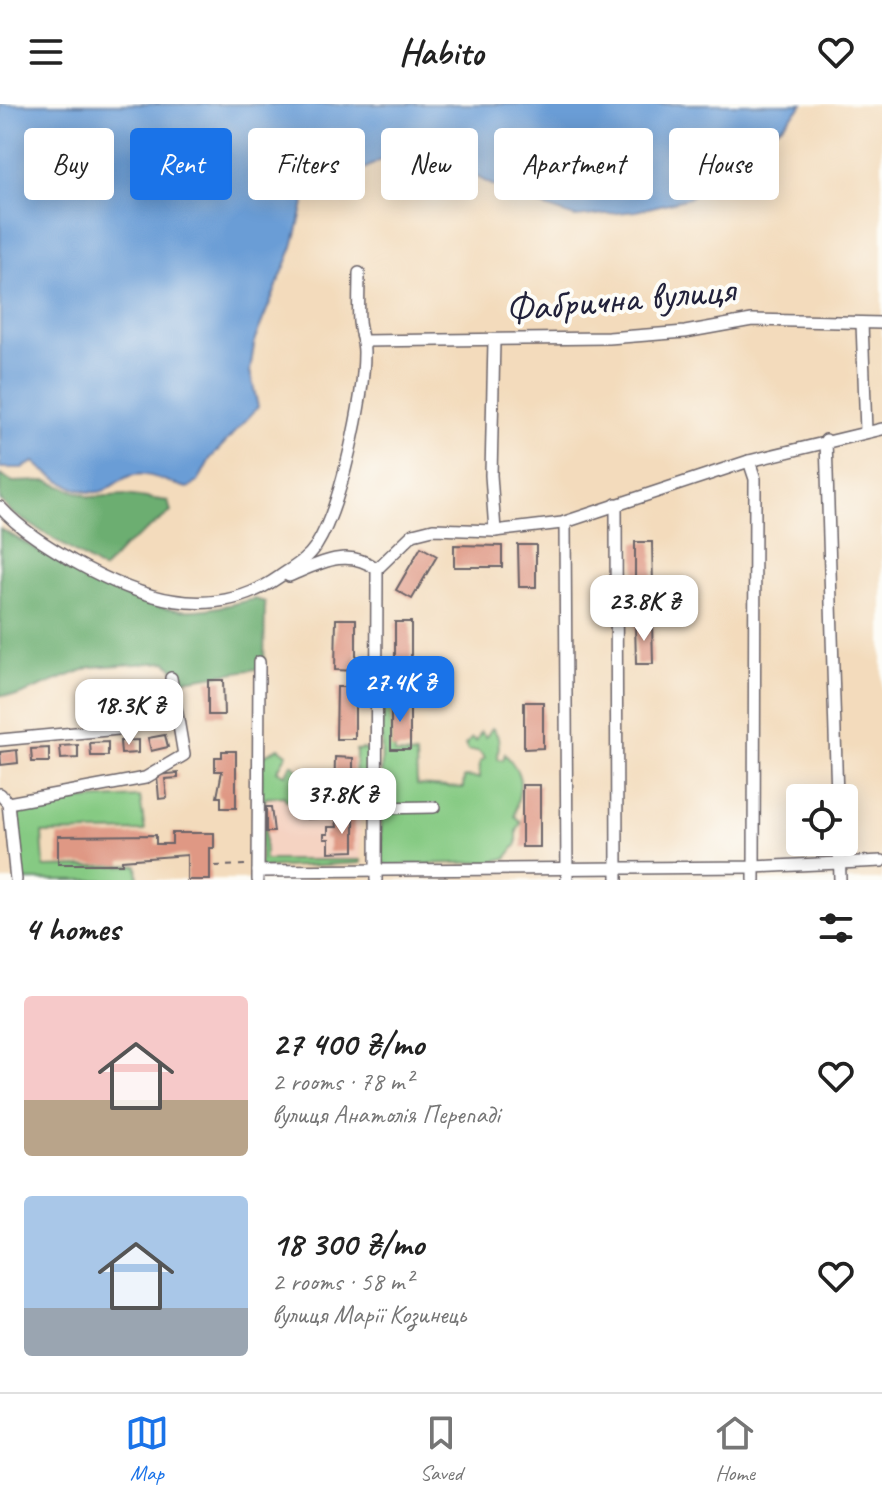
<!DOCTYPE html>
<html lang="en">
<head>
<meta charset="utf-8">
<style>
	body { margin:0; font-family:Caveat,sans-serif; background:#f2f2f2; color:#222; height:100vh; display:flex; flex-direction:column; font-size:30px; white-space:nowrap }
	* { box-sizing:border-box; margin:0 }
	p { font-size:26px; color:#767676 }
	.icon { flex:none; width:44px; height:44px; fill:none; stroke:currentColor; stroke-width:2; stroke-linecap:round; stroke-linejoin:round }
	.map { position:relative; height:776px; overflow:hidden }
	.panel { display:flex; flex-direction:column; background:#fff; flex:1 }
	.panel>* { flex:none }
	.guide { position:absolute; left:24px; top:24px; width:834px; height:72px; display:flex; gap:16px }
	.buttons { position:absolute; left:786px; top:680px; display:grid; gap:16px }
	.buttons a { display:grid; place-items:center; width:72px; height:72px; border-radius:8px; background:#fff; box-shadow:0 4px 20px #0003; font-size:40px }
	.price { position:absolute; translate:-50% -68px; padding:0 18px; border-radius:16px; background:#fff; color:#222; font-size:26px; line-height:52px; filter:drop-shadow(0 2px 4px #0008) }
	.price::after { content:''; position:absolute; left:50%; top:48px; width:24px; height:18px; margin-left:-12px; background:inherit; clip-path:polygon(0 0,100% 0,50% 100%) }
	.price.selected { background:#1a73e8; color:#fff }
	ul { padding:0; list-style:none }
	li { display:flex; align-items:center; gap:24px; height:200px; padding:0 24px }
	li span { display:grid; place-items:center; flex:none; width:224px; height:160px; border-radius:8px; color:#555 }
	li>.icon { margin-inline-start:auto }
	span .icon { width:96px; height:96px; fill:#fffc; stroke-width:1 }
	li b { font-size:34px }
	h2 { display:flex; justify-content:space-between; align-items:center; height:96px; padding:0 24px; font-size:34px }
	.tag { padding:0 28px; border-radius:8px; background:#fff; box-shadow:0 4px 20px #0003; font-size:28px; line-height:72px }
	.tag.selected { background:#1a73e8; color:#fff }
	header { display:flex; justify-content:space-between; align-items:center; height:104px; padding:0 24px; background:#fff; font-size:36px; font-weight:800 }
	.dock { display:flex; justify-content:space-around; align-items:center; height:112px; border-top:2px solid #e0e0e0; background:#fff; font-size:22px; color:#767676 }
	.dock a { display:grid; justify-items:center; gap:4px }
	.dock .selected { color:#1a73e8 }
	.map>svg:first-child { display:block }
</style>
</head>
<body>
<header><svg class="icon" aria-label="menu" viewBox="0 0 24 24"><path d="M4 6h16M4 12h16M4 18h16"/></svg>Habito<svg class="icon" aria-label="heart" viewBox="0 0 24 24"><path d="M12 20l-8-8c-3-5 5-10 8-4 3-6 11-1 8 4z"/></svg></header>
<div class="map">
<svg width="882" height="776" viewBox="0 0 882 776">
	<rect width="100%" height="100%" fill="#fdfcf7"/>
	<filter id="ink" filterUnits="userSpaceOnUse"><feTurbulence type="fractalNoise" baseFrequency=".0125" numOctaves="2"/><feDisplacementMap in="SourceGraphic" scale="16" xChannelSelector="R" yChannelSelector="G"/><feConvolveMatrix kernelMatrix="1 2 1 2 8 2 1 2 1" color-interpolation-filters="sRGB"/></filter>
	<filter id="wash" filterUnits="userSpaceOnUse"><feTurbulence type="fractalNoise" baseFrequency=".006" numOctaves="4" result="noise"/><feDisplacementMap in="SourceGraphic" scale="32" xChannelSelector="R" yChannelSelector="G"/><feGaussianBlur stdDeviation="1.8" result="paint"/><feColorMatrix in="noise" values="0 0 0 0 0 0 0 0 0 0 0 0 0 0 0 0 0 1.4 0 .05"/><feComposite in="paint" operator="in"/></filter>
	<g filter="url(#wash)">
		<rect width="100%" height="100%" fill="#f3dbbc"/>
		<path fill="#f5d3c2" d="M 283,693 L 286,699 L 306,698 L 306,706 L 360,705 L 361,755 L 266,755 L 266,695 Z"/>
		<g fill="#86ca83" stroke="#54765f" stroke-width="2">
			<path d="M 382,585 L 395,585 L 395,650 L 416,651 L 417,681 L 463,684 L 464,673 L 479,674 L 480,658 L 485,654 L 478,647 L 468,647 L 465,641 L 472,634 L 476,637 L 481,628 L 486,633 L 492,624 C 502,634 498,643 498,655 L 503,656 L 505,650 C 529,677 518,685 515,712 L 521,719 L 517,727 L 517,740 L 506,754 L 490,758 L 388,761 L 381,757 Z"/>
			<path d="M 279,644 L 287,650 L 277,667 L 285,670 L 292,660 L 305,672 L 303,682 L 293,680 L 300,691 L 299,697 L 286,697 L 284,692 L 265,694 L 265,756 L 361,756 L 361,759 L 260,764 L 262,652 Z"/>
			<path d="M 364,645 L 371,650 L 371,702 L 355,701 L 356,646 Z"/>
			<path d="M 140,693 L 145,727 L 42,729 L 44,763 L 137,761 L 138,776 L 19,776 L 17,707 L 81,696 Z"/>
		</g>
		<g fill="#6cae71" stroke="#476856" stroke-width="2">
			<path d="M 0,371 L 13,378 L 47,377 L 90,393 L 125,391 L 168,397 L 171,408 L 124,443 L 103,466 L 11,408 L 0,396 Z"/>
			<path d="M 0,425 C 58,455 114,500 181,506 C 205,508 231,500 255,495 L 265,498 L 264,564 L 184,576 L 167,558 L 91,563 L 17,592 L 0,591 Z"/>
		</g>
		<path fill="#6b9dd6" stroke="#466088" stroke-width="2" d="M 0,0 L 803,0 L 785,19 L 689,94 L 636,107 L 575,113 L 513,92 L 460,64 L 385,54 L 305,96 L 293,143 L 255,235 L 250,267 L 258,303 L 210,355 L 198,378 L 188,384 C 171,381 152,368 134,371 C 123,373 116,380 107,385 C 87,397 49,372 34,358 L 22,364 L 0,364 Z"/>
		<g id="blocks">
			<g fill="#df9884">
				<path d="M 635,438 L 652,438 L 653,481 L 635,481 Z"/>
				<path d="M 454,441 L 502,442 L 502,463 L 454,463 Z"/>
				<path d="M 518,441 L 536,441 L 536,483 L 519,483 Z"/>
				<path d="M 421,443 L 437,452 L 412,495 L 396,486 Z"/>
				<path d="M 336,515 L 356,515 L 356,567 L 335,566 Z"/>
				<rect x="395" y="518" width="16" height="45"/>
				<path d="M 635,518 L 652,518 L 653,560 L 636,560 Z"/>
				<path d="M 208,576 L 223,576 L 224,611 L 208,611 Z"/>
				<path d="M 337,583 L 355,583 L 355,635 L 336,635 Z"/>
				<rect x="391" y="595" width="19" height="50"/>
				<path d="M 524,598 L 543,598 L 543,644 L 524,645 Z"/>
				<path d="M 165,631 L 168,643 L 151,647 L 148,634 Z"/>
				<path d="M 138,636 L 138,649 L 121,650 L 120,637 Z"/>
				<path d="M 108,638 L 108,652 L 91,652 L 90,639 Z"/>
				<path d="M 78,641 L 78,654 L 61,655 L 60,642 Z"/>
				<path d="M 49,644 L 49,658 L 32,658 L 31,645 Z"/>
				<path d="M 17,646 L 18,659 L 1,661 L 0,648 Z"/>
				<path d="M 222,647 L 236,647 L 236,704 L 221,704 L 221,693 L 217,693 L 222,667 L 215,667 L 215,653 L 222,653 Z"/>
				<path d="M 335,653 L 353,654 L 353,699 L 334,699 Z"/>
				<path d="M 178,669 L 178,674 L 165,675 L 167,694 L 159,695 L 157,671 Z"/>
				<rect x="522" y="681" width="18" height="62"/>
				<path d="M 266,703 L 271,703 L 274,728 L 266,728 Z"/>
				<path d="M 305,706 L 330,706 L 330,713 L 307,715 Z"/>
				<path d="M 336,714 L 354,714 L 354,747 L 329,748 L 329,735 L 324,735 L 324,730 L 328,730 L 328,723 L 337,723 Z"/>
				<path d="M 172,729 L 214,729 L 214,744 L 210,744 L 210,776 L 187,776 L 187,751 L 122,756 L 122,760 L 58,760 L 58,732 L 156,731 L 156,740 L 172,740 Z"/>
			</g>
		</g>
	</g>
	<g filter="url(#ink)">
		<use href="#blocks" fill-opacity="0" stroke="#6b6368" stroke-width="2"/>
		<g fill="none" stroke-linecap="round" stroke-linejoin="round">
			<defs>
				<g id="minor">
					<path d="M 862,219 L 866,327"/>
					<path d="M 363,237 L 609,234 L 685,228 L 752,216 L 882,219"/>
					<path d="M 494,237 L 491,371 L 495,427"/>
					<path d="M 826,336 L 837,694"/>
					<path d="M 749,357 L 755,375 L 754,776"/>
					<path d="M 616,400 L 617,776"/>
					<path d="M 0,403 C 21,426 46,441 73,457 C 137,493 210,521 279,473 C 292,464 307,456 316,442 C 341,403 364,295 364,248 C 364,238 360,228 359,218 C 358,202 359,185 359,169"/>
					<path d="M 565,418 L 567,776"/>
					<path d="M 289,472 C 320,459 347,443 377,465"/>
					<path d="M 0,636 L 129,624"/>
					<path d="M 0,690 L 8,699 L 16,776"/>
					<path d="M 8,699 L 145,674 L 184,651 L 171,574"/>
					<path d="M 377,704 L 434,703"/>
					<path d="M 839,738 L 840,776"/>
					<path d="M 258,767 L 754,763 L 882,757"/>
					<path d="M 258,776 L 259,558"/>
					<path d="M 376,776 L 377,465 L 413,430 L 433,425 L 495,427 L 562,419 L 749,357 L 882,325"/>
				</g>
			</defs>
			<use href="#minor" stroke="#6b6368" stroke-width="14"/>
			<path stroke="#6b6368" stroke-width="2" stroke-dasharray="6 6" stroke-linecap="butt" d="M 215,762 L 249,761"/>
			<use href="#minor" stroke="#fff" stroke-width="11"/>
		</g>
	</g>
	<g text-anchor="middle" dominant-baseline="central" stroke-width="8" stroke-linejoin="round" paint-order="stroke">
		<g font-size="40" fill="#22223b" stroke="#fdfcf7">
			<text transform="translate(620 195) rotate(-5)">Фабрична вулиця</text>
		</g>
	</g>
</svg>
<div class="buttons">
<a><svg class="icon" aria-label="locate" viewBox="0 0 24 24"><circle cx="12" cy="12" r="6"/><path d="M12 2v4M12 18v4M2 12h4M18 12h4"/></svg></a>
</div>
<b class="price" style="left:644px;top:539px">23.8K ₴</b>
<b class="price selected" style="left:400px;top:620px">27.4K ₴</b>
<b class="price" style="left:129px;top:643px">18.3K ₴</b>
<b class="price" style="left:342px;top:732px">37.8K ₴</b>
<div class="guide">
<a class="tag">Buy</a>
<a class="tag selected">Rent</a>
<a class="tag">Filters</a>
<a class="tag">New</a>
<a class="tag">Apartment</a>
<a class="tag">House</a>
</div>
</div>
<section class="panel">
<h2>4 homes<svg class="icon" aria-label="filters" viewBox="0 0 24 24"><path d="M4 7h16M4 17h16"/><circle cx="9" cy="7" r="2"/><circle cx="15" cy="17" r="2"/></svg></h2>
<ul>
<li><span style="background:linear-gradient(#f6c9c9 65%,#b9a48a 0)"><svg class="icon" aria-label="home" viewBox="0 0 24 24"><path d="M3 11l9-7 9 7M6 9v11h12V9"/></svg></span><div><b>27 400 ₴/mo</b><p>2 rooms · 78 m²</p><p>вулиця Анатолія Перепаді</p></div><svg class="icon" aria-label="heart" viewBox="0 0 24 24"><path d="M12 20l-8-8c-3-5 5-10 8-4 3-6 11-1 8 4z"/></svg></li>
<li><span style="background:linear-gradient(#a9c7e8 70%,#9aa5b1 0)"><svg class="icon" aria-label="home" viewBox="0 0 24 24"><path d="M3 11l9-7 9 7M6 9v11h12V9"/></svg></span><div><b>18 300 ₴/mo</b><p>2 rooms · 58 m²</p><p>вулиця Марії Козинець</p></div><svg class="icon" aria-label="heart" viewBox="0 0 24 24"><path d="M12 20l-8-8c-3-5 5-10 8-4 3-6 11-1 8 4z"/></svg></li>
</ul>
</section>
<nav class="dock">
<a class="selected"><svg class="icon" aria-label="map" viewBox="0 0 24 24"><path d="M3 6l6-2 6 2 6-2v14l-6 2-6-2-6 2zM9 4v14M15 6v14"/></svg>Map</a>
<a><svg class="icon" aria-label="saved" viewBox="0 0 24 24"><path d="M7 4h10v16l-5-4-5 4z"/></svg>Saved</a>
<a><svg class="icon" aria-label="home" viewBox="0 0 24 24"><path d="M3 11l9-7 9 7M6 9v11h12V9"/></svg>Home</a>
</nav>
</body>
</html>
